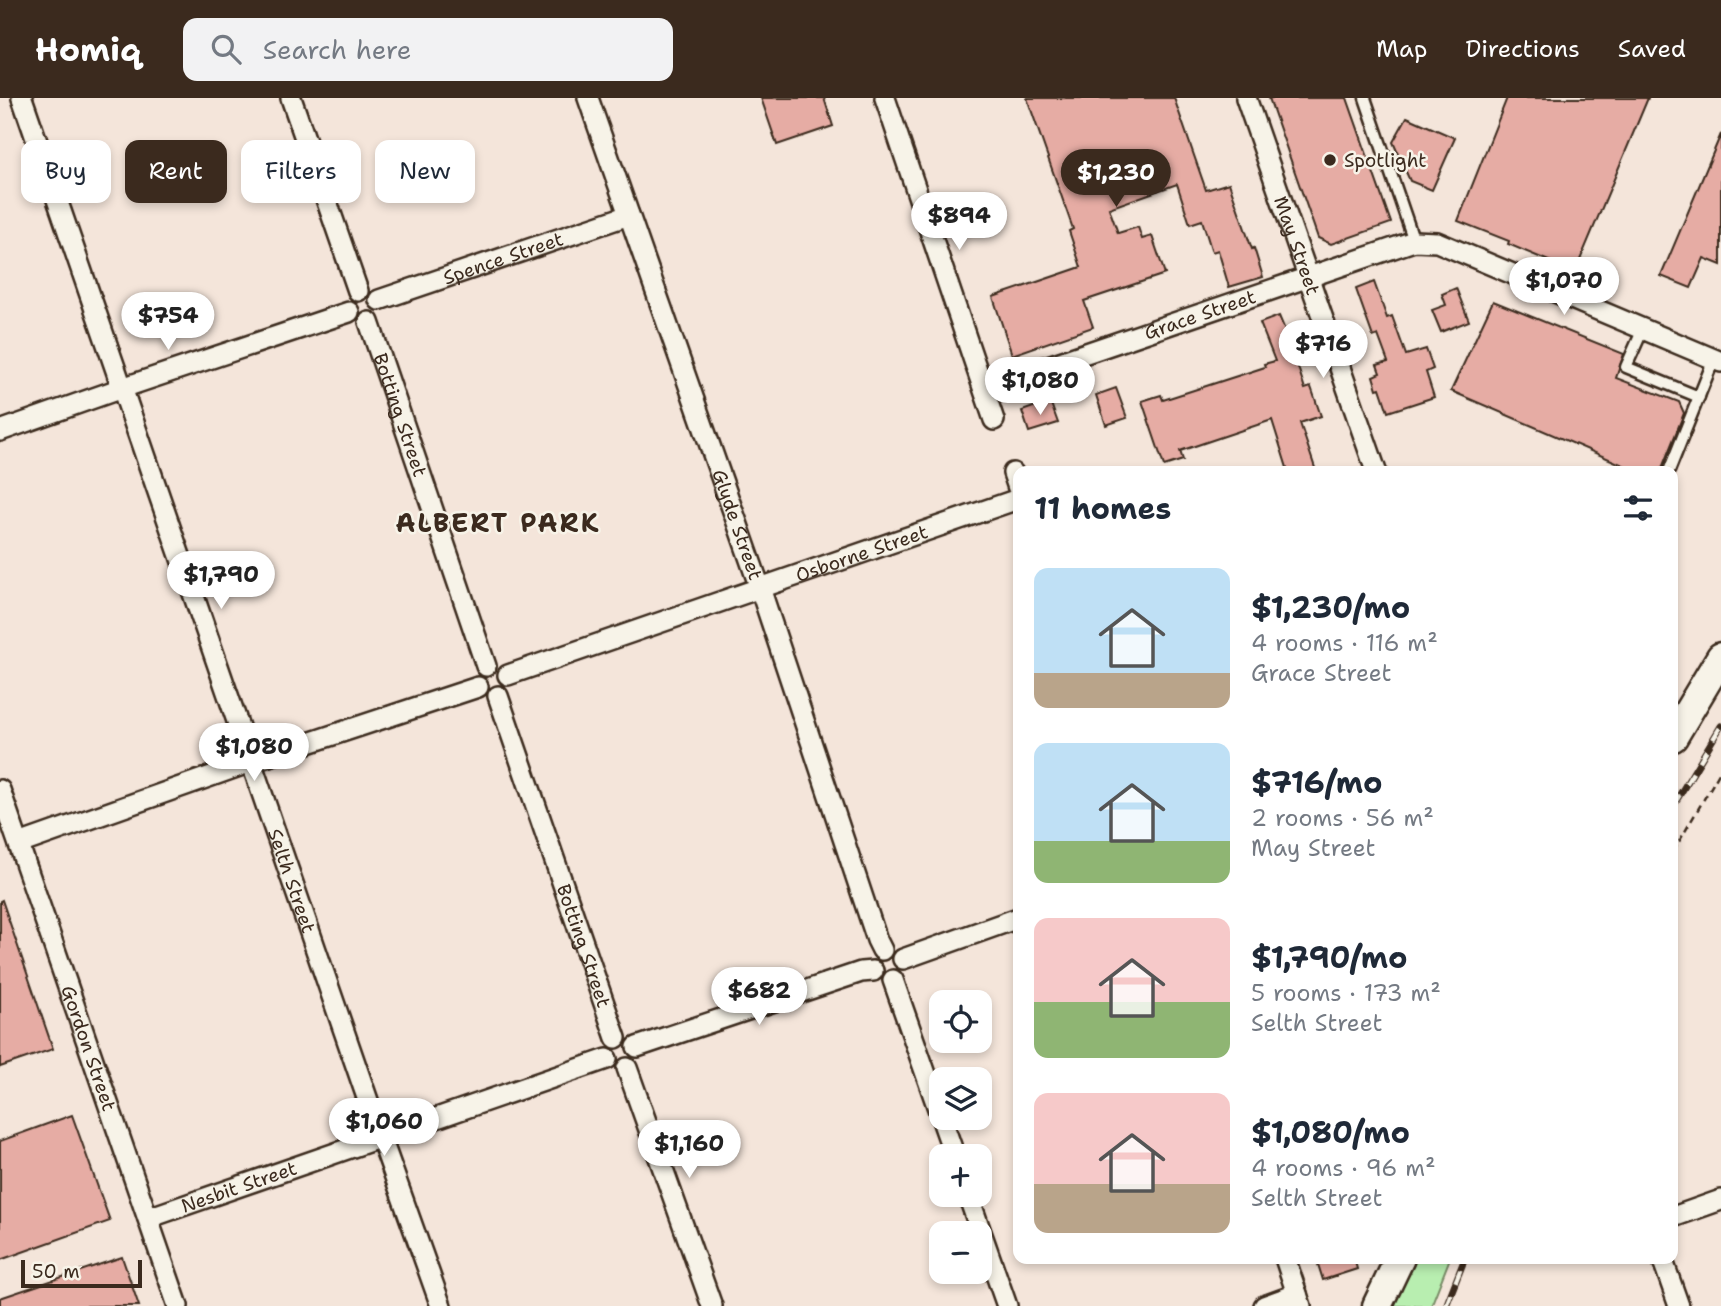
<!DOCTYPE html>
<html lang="en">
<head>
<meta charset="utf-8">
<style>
	body { margin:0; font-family:"Shantell Sans",sans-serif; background:#f2f2f3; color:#1f2937; height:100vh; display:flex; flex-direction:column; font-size:26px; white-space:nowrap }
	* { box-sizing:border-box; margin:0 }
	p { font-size:23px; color:#747a83 }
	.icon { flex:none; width:38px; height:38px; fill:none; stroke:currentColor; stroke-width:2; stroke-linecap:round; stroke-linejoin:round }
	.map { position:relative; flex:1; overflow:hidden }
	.drawer { position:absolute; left:1013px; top:368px; width:665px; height:798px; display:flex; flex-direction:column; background:#fff; border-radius:14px; box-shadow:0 4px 10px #0003 }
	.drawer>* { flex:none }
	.guide { position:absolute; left:21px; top:42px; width:665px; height:63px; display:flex; gap:14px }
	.controls { position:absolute; left:929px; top:892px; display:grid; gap:14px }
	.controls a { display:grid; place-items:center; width:63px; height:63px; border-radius:14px; background:#fff; box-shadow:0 4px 10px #0003; font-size:35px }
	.scale { position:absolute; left:21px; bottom:18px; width:121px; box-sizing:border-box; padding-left:7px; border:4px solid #3b2a1e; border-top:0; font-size:19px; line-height:24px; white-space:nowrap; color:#3b2a1e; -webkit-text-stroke:5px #f7f3e8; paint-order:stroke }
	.price { position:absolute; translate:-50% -60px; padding:0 16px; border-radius:24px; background:#fff; color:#222; font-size:23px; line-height:46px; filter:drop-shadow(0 2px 4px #0008) }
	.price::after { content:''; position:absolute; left:50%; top:42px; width:21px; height:16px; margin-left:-10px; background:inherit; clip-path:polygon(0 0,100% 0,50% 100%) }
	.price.selected { background:#3b2a1e; color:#fff }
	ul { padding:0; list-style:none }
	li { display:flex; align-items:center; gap:21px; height:175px; padding:0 21px }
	li span { display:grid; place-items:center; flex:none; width:196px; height:140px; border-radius:14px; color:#555 }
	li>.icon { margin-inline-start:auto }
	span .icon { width:84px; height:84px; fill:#fffc; stroke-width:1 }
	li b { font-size:30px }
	h2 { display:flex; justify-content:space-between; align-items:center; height:84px; padding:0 21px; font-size:30px }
	.tag { padding:0 24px; border-radius:14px; background:#fff; box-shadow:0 4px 10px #0003; font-size:24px; line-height:63px }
	.tag.selected { background:#3b2a1e; color:#fff }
	header { display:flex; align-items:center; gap:42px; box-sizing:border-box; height:98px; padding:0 35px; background:#3b2a1e; color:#fff }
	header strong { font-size:33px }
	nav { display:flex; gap:38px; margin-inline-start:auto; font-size:24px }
	.search { width:490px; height:63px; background:#f2f2f3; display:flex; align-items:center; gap:18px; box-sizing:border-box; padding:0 24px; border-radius:14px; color:#747a83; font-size:26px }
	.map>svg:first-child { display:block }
</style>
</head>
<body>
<header>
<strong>Homiq</strong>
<div class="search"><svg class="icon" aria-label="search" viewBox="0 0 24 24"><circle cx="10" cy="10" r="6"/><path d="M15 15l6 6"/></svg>Search here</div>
<nav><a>Map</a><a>Directions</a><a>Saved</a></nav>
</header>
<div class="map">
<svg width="1721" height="1208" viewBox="0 0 1721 1208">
	<rect width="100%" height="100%" fill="#f4e5da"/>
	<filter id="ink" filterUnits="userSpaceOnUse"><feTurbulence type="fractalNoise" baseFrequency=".0143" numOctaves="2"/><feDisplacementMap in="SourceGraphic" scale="14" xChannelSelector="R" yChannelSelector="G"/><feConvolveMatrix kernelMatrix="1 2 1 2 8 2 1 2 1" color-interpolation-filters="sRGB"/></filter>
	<g filter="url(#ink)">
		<path fill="#b8eeb0" stroke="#7a8c67" stroke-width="2" d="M 1416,1160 L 1450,1160 L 1431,1208 L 1394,1208 Z"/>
		<g fill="#e6aca4" stroke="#3b2a1e" stroke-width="2">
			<path d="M 761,0 L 824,0 L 833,28 L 777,47 Z"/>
			<path d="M 1027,0 L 1174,0 L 1206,92 L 1229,85 L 1252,151 L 1254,150 L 1263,179 L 1229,189 L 1218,152 L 1212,154 L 1202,122 L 1190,126 L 1177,86 L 1109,110 L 1118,135 L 1138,129 L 1142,141 L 1152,138 L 1165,176 L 1084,203 L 1093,229 L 1012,257 L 993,199 L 1081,169 L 1069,133 L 1073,131 Z"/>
			<path d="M 1269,0 L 1347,0 L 1391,125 L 1331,146 L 1318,140 Z"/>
			<path d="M 1507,0 L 1648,0 L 1575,174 L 1508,146 L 1509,143 L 1458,123 Z"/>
			<path d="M 1407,19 L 1455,40 L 1432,92 L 1410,83 L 1393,44 Z"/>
			<path d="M 1721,36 L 1721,167 L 1704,160 L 1691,190 L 1661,178 Z"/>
			<path d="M 1374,184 L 1387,220 L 1392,218 L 1406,257 L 1426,251 L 1433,271 L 1426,274 L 1434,299 L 1388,314 L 1380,290 L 1377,291 L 1373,278 L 1380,275 L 1377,267 L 1388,264 L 1378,237 L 1373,239 L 1356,191 Z"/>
			<path d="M 1456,190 L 1469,223 L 1441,234 L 1432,212 L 1446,207 L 1442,196 Z"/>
			<path d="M 1493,203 L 1624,256 L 1616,280 L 1679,304 L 1684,315 L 1662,370 L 1657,373 L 1637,373 L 1451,293 Z"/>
			<path d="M 1279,218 L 1290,244 L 1305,291 L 1311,289 L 1321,318 L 1300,325 L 1316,373 L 1288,373 L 1272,322 L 1180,353 L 1183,362 L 1164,368 L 1142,303 L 1161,297 L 1163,302 L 1265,269 L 1264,266 L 1275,263 L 1260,225 Z"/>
			<path d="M 1116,290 L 1127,320 L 1106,327 L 1096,297 Z"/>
			<path d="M 1050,303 L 1058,325 L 1029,334 L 1022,313 Z"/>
			<path d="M 2,802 L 53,951 L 0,969 L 0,803 Z"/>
			<path d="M 72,1017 L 110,1123 L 0,1162 L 0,1043 Z"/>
			<path d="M 122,1159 L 139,1208 L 0,1208 L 0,1200 Z"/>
			<path d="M 1316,1160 L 1354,1160 L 1357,1171 L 1323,1182 Z"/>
		</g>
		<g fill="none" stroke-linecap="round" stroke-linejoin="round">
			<defs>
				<g id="service">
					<path d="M 1365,0 L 1414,143"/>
					<path d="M 1643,231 L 1626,269 L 1699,299"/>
					<path d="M 1669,373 L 1714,261"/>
				</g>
				<g id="minor">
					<path id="s1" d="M 22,0 L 374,1020 L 441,1208"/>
					<path d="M 291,0 L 358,193"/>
					<path id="s2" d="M 588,0 L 760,490 L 877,842 L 882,852"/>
					<path d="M 885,0 L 994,322"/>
					<path id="s3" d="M 1246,0 L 1376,373"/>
					<path id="s4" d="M 379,202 L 629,117"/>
					<path id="s5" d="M 369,224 L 486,568"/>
					<path id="s6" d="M 984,290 L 1414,143 L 1437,144 L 1721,264"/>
					<path d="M 0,333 L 122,290 L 349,214"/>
					<path d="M 1013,375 L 1018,390"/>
					<path id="s7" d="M 508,577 L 1018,401"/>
					<path id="s8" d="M 498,598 L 616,940"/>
					<path id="s9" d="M 0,692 L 178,1208"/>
					<path d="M 19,746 L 251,664 L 478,589"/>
					<path d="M 903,861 L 1018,820"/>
					<path d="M 893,882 L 955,1059"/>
					<path d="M 637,949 L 861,874 L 873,873"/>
					<path d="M 627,970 L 712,1208"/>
					<path d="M 968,1097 L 1007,1208"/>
					<path d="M 1673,1119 L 1721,1102"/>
					<path id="s10" d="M 148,1120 L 607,961"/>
					<path d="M 1285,1160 L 1301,1208"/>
					<path d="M 1662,1160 L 1679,1208"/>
					<path d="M 1264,1208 L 1297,1196"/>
				</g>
				<g id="secondary">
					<path d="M 1673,639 L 1721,559"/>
					<path d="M 1377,1208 L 1400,1160"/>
				</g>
			</defs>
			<use href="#service" stroke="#3b2a1e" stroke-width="15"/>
			<use href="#minor" stroke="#3b2a1e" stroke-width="24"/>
			<use href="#secondary" stroke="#3b2a1e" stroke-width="33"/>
			<path stroke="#3b2a1e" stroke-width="2.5" stroke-dasharray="7 5" stroke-linecap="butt" d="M 1673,754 L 1721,672"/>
			<use href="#service" stroke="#f7f3e8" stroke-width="10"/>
			<use href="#minor" stroke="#f7f3e8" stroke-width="19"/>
			<use href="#secondary" stroke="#f7f3e8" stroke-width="28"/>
			<defs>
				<g id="rail">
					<path d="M 1673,708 L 1721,628"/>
					<path d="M 1446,1208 L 1465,1160"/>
				</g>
			</defs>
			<use href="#rail" stroke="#3b2a1e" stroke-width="7"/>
			<use href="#rail" stroke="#f7f3e8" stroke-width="4.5" stroke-dasharray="13" stroke-linecap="butt"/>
		</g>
	</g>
	<circle fill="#3b2a1e" stroke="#f7f3e8" stroke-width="2.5" cx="1330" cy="62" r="7"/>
	<g text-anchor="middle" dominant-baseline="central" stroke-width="5" stroke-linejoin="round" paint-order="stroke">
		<g font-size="19" fill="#3b2a1e" stroke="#f7f3e8" text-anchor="start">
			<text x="1344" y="62">Spotlight</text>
		</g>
		<g font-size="19" fill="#3b2a1e" stroke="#f7f3e8">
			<text stroke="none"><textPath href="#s3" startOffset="156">May Street</textPath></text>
			<text stroke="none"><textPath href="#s4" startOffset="131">Spence Street</textPath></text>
			<text stroke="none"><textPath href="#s6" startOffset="228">Grace Street</textPath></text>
			<text stroke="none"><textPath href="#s5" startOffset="98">Botting Street</textPath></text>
			<text stroke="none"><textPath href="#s2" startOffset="452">Glyde Street</textPath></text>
			<text stroke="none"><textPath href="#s7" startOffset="374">Osborne Street</textPath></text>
			<text stroke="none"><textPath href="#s1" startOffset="828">Selth Street</textPath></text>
			<text stroke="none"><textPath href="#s8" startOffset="264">Botting Street</textPath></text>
			<text stroke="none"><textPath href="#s9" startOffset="273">Gordon Street</textPath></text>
			<text stroke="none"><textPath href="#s10" startOffset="96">Nesbit Street</textPath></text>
		</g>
		<g font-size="26" font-weight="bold" letter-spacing="2" fill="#3b2a1e" stroke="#f7f3e8">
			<text x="498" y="424">ALBERT PARK</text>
		</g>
	</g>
</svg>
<div class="controls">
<a><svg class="icon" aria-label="locate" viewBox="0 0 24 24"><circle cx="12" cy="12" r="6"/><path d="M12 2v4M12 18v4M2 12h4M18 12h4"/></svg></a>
<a><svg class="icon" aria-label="layers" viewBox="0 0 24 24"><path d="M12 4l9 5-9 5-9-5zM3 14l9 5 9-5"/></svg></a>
<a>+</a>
<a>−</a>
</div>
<div class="scale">50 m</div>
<b class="price selected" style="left:1116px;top:111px">$1,230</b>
<b class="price" style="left:959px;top:154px">$894</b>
<b class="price" style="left:1564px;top:219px">$1,070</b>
<b class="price" style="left:168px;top:254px">$754</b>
<b class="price" style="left:1323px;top:282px">$716</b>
<b class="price" style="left:1040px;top:319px">$1,080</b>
<b class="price" style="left:221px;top:513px">$1,790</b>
<b class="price" style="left:254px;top:685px">$1,080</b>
<b class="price" style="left:759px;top:929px">$682</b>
<b class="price" style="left:384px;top:1060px">$1,060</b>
<b class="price" style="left:689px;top:1082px">$1,160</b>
<div class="guide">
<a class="tag">Buy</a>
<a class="tag selected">Rent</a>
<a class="tag">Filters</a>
<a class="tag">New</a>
</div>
<section class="drawer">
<h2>11 homes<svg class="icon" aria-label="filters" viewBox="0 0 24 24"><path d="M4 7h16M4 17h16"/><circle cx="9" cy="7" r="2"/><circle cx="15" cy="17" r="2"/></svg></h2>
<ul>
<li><span style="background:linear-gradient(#bfe0f5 75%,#b9a48a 0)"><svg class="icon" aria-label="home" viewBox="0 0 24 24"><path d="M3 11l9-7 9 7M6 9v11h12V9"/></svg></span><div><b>$1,230/mo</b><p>4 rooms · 116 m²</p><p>Grace Street</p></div></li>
<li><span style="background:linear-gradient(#bfe0f5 70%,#8fb573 0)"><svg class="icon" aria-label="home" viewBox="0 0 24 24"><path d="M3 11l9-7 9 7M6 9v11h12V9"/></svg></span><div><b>$716/mo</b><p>2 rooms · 56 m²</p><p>May Street</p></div></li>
<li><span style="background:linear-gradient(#f6c9c9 60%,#8fb573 0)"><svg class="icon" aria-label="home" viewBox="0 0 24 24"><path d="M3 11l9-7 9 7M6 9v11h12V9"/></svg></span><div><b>$1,790/mo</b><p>5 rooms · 173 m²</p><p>Selth Street</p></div></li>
<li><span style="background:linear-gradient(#f6c9c9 65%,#b9a48a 0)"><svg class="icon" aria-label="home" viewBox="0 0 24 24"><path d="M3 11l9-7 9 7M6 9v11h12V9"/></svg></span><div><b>$1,080/mo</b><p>4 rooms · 96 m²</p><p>Selth Street</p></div></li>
</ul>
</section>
</div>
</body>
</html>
